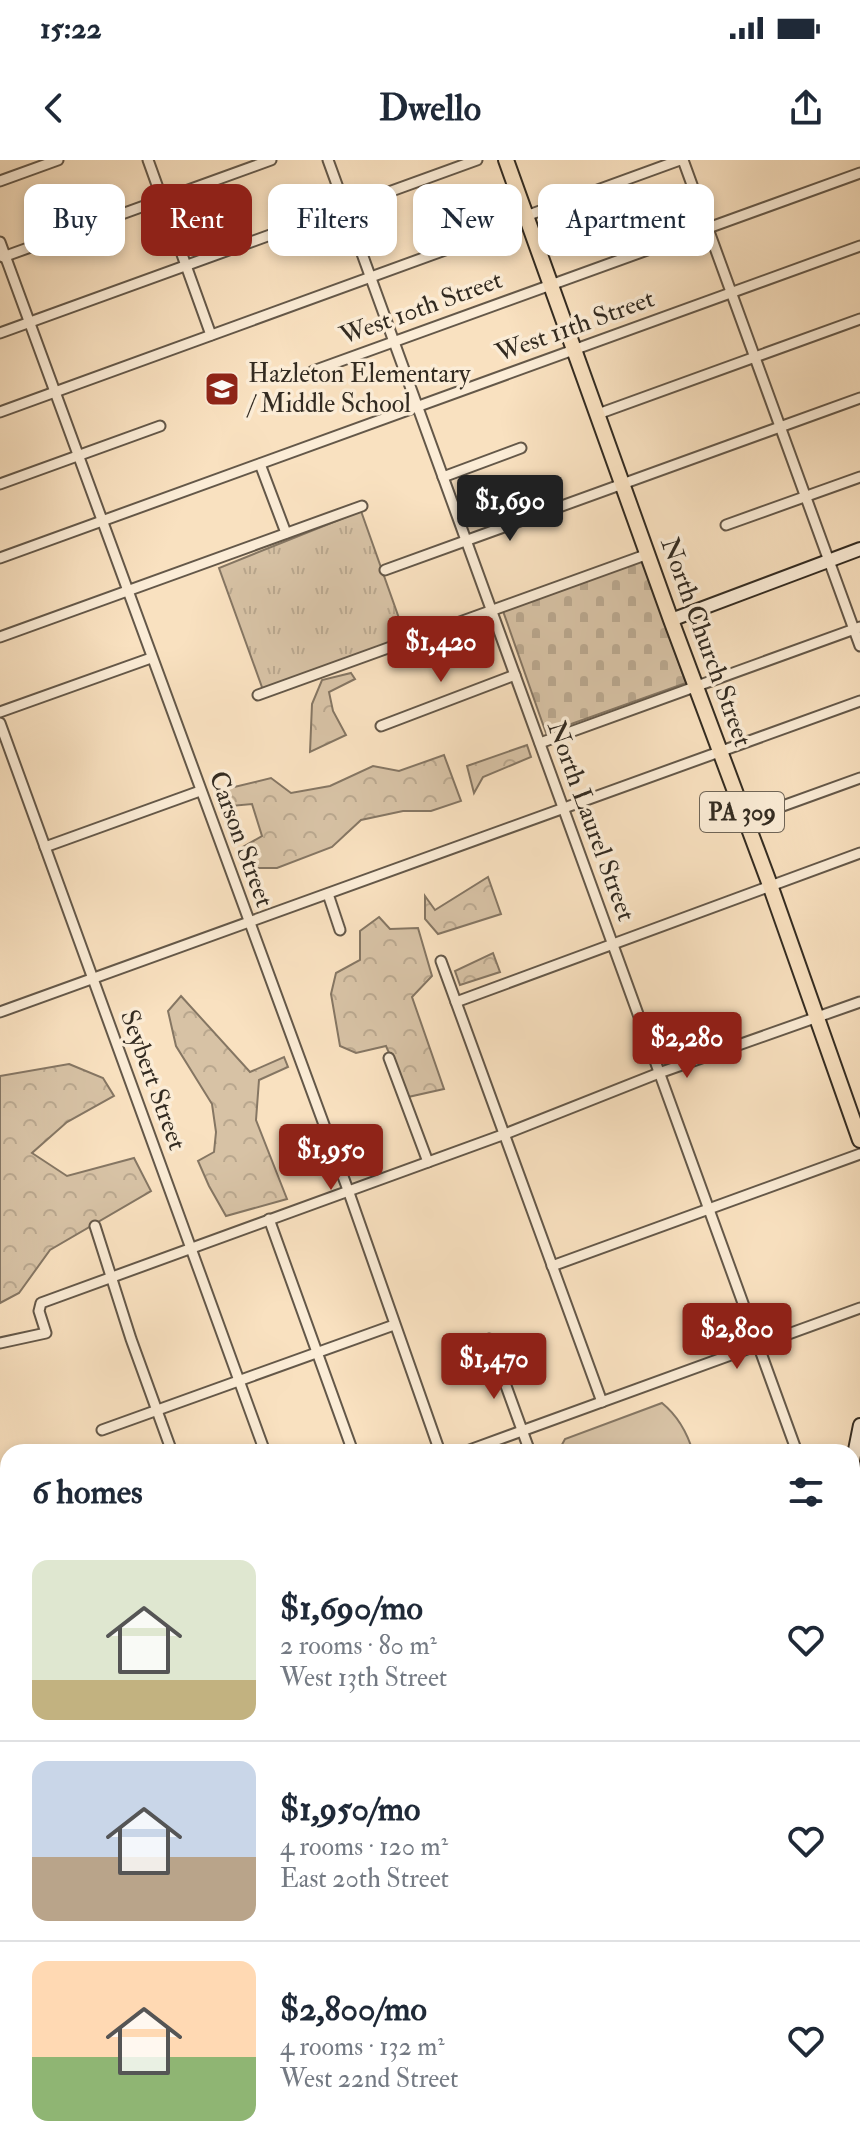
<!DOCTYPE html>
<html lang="en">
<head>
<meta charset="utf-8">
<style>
	body { margin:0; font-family:"IM FELL Double Pica",serif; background:#f2f2f3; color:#1f2937; height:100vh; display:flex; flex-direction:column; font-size:30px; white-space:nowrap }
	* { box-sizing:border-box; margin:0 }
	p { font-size:26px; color:#747a83 }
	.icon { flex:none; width:44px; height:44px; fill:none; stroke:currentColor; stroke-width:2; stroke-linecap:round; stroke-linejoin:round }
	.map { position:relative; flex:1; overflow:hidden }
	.side { position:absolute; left:0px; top:1284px; width:860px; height:712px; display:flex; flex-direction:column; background:#fff; border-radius:24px 24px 0 0; box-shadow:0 4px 12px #0003 }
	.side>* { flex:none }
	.hud { position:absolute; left:24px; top:24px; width:812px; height:72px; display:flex; gap:16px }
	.price { position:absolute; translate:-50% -68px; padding:0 18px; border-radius:8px; background:#8f2418; color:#fff; font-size:26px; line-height:52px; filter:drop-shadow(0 2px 4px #0008) }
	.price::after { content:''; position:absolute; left:50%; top:48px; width:24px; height:18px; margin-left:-12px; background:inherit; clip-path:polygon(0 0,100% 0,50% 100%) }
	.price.on { background:#222; color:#fff }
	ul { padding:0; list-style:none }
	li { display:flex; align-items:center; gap:24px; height:200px; padding:0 32px }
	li+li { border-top:2px solid #e0e1e3 }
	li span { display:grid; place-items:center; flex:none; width:224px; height:160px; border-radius:16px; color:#555 }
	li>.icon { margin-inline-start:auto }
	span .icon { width:96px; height:96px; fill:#fffc; stroke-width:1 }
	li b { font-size:34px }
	h2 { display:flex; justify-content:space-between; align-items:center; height:96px; padding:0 32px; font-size:34px }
	.chip { padding:0 28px; border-radius:16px; background:#fff; box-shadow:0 4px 12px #0003; font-size:28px; line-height:72px }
	.chip.on { background:#8f2418; color:#fff }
	.status { display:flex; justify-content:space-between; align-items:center; height:56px; padding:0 40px; background:#fff; direction:ltr }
	.status svg { height:22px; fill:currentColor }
	header { display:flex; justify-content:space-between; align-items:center; height:104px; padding:0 32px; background:#fff; font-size:36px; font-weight:700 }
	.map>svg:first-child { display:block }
</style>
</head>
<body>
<div class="status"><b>15:22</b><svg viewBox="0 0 49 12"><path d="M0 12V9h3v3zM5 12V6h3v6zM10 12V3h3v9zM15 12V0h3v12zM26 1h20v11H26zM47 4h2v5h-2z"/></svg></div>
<header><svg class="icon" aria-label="back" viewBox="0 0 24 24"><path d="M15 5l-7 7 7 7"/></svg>Dwello<svg class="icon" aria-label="share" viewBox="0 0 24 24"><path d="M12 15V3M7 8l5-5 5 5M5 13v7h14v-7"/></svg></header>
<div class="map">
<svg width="860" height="1996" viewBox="0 0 860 1996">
	<defs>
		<pattern id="forest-crowns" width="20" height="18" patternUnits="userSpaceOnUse" patternTransform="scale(2)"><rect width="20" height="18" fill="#d7c2a5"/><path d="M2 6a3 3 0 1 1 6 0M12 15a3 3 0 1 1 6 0" fill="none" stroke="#b9a78e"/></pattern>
		<pattern id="cemetery-stones" width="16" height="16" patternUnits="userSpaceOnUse" patternTransform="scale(2)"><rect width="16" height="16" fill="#d7c2a5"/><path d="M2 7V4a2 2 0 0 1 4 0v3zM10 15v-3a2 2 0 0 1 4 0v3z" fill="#b9a78e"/></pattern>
		<pattern id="park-tufts" width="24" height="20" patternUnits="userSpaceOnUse" patternTransform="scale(2)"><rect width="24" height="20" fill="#d7c2a5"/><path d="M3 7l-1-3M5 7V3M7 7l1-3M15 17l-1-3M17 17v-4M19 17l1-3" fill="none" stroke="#b9a78e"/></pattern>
	</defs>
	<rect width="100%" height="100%" fill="#f9e1c0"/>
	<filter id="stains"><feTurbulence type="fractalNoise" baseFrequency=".0025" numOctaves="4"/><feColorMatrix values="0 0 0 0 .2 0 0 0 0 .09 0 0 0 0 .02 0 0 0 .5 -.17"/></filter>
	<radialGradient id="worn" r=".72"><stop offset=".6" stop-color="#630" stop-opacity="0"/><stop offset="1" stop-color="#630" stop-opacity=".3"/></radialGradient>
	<path fill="#d7c2a5" stroke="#857663" stroke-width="2" d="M 662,1243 C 678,1256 687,1272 693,1292 L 558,1292 L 565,1279 Z"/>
	<g fill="url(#forest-crowns)" stroke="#857663" stroke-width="2">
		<path d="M 351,513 L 355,519 L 329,532 L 333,551 L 346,575 L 310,592 L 312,544 L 322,520 Z"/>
		<path d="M 527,585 L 531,597 L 483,617 L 474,633 L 467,606 Z"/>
		<path d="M 444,595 L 461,641 L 431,651 L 403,651 L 361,660 L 332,687 L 277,708 L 254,708 L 243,687 L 262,676 L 252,644 L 231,646 L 226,629 L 271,618 L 291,633 L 330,626 L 373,606 L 399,611 Z"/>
		<path d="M 488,717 L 501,754 L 438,774 L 425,759 L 425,736 L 435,750 Z"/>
		<path d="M 379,757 L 390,769 L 418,768 L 432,816 L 412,837 L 444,929 L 408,937 L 386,886 L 356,893 L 340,886 L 331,834 L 336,813 L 360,800 L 360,771 Z"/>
		<path d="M 493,793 L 500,812 L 460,825 L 455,811 Z"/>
		<path d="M 181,836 L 250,912 L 284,897 L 288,907 L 259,920 L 256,960 L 287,1039 L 226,1056 L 209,1026 L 198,1001 L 214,992 L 216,972 L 212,944 L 176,886 L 168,851 Z"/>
		<path d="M 69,904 L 103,918 L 114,936 L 67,962 L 32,993 L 67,1016 L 134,998 L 151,1031 L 50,1090 L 19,1133 L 0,1143 L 0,916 Z"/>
	</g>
	<path fill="url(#cemetery-stones)" stroke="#857663" stroke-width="2" d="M 642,401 L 686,523 L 546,573 L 503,451 Z"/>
	<path fill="url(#park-tufts)" stroke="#857663" stroke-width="2" d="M 361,351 L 406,478 L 263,530 L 219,408 Z"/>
	<g fill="#b6a38a" stroke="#827360" stroke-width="2">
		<path d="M 0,1806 L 8,1808 L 8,1984 L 0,1981 Z"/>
		<path d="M 15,1988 L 81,1988 L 82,1996 L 24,1996 Z"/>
	</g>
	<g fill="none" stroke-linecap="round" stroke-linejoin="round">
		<path stroke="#827360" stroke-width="2" d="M 0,1626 L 8,1629"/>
		<defs>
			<g id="street">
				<path d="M 148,0 L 211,175"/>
				<path d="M 328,0 L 797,1292"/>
				<path d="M 683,0 L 860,486"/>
				<path d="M 0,21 L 58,0"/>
				<path d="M 526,56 L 680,0"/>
				<path d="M 0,82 L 348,1030 L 440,1292"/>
				<path d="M 3,97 L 271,0"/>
				<path d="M 0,173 L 477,0"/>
				<path d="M 313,211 L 860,13"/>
				<path d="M 0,252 L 448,89"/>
				<path d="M 598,254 L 860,159"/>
				<path d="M 260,304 L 286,373"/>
				<path d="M 443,317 L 521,288"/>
				<path d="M 0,324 L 160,266"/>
				<path d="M 726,365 L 860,317"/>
				<path d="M 0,398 L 860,86"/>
				<path d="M 385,410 L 860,238"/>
				<path d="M 0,477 L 362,346"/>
				<path d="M 258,535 L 648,394"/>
				<path d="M 0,552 L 151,498"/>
				<path d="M 0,563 L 265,1292"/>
				<path d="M 381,566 L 515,515"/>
				<path d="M 540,583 L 860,467"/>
				<path d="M 744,660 L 860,618"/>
				<path d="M 45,687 L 200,631"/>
				<path d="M 328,734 L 340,770"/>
				<path d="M 441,801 L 602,1242"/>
				<path d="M 456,842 L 860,693"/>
				<path d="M 0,852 L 860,541"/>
				<path d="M 389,898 L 428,1002"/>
				<path d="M 269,1059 L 353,1292"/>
				<path d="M 95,1066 L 131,1179 L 172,1292"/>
				<path d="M 552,1106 L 860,994"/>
				<path d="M 489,1179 L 530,1292"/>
				<path d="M 0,1183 L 46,1173 L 39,1151 L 41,1143 L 505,974 L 659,913 L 860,842"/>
				<path d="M 102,1270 L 394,1165"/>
				<path d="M 464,1292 L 860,1148"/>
			</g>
			<g id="secondary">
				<path d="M 671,460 L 860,389"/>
				<path d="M 852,1305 L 860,1265"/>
				<path d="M 852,1882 L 860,1881"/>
				<path d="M 789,1988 L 789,1996"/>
			</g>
			<path id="primary" d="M 506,0 L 671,460 L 770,725 L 860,980"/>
		</defs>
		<use href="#street" stroke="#645849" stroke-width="13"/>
		<use href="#secondary" stroke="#332b21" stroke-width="16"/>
		<use href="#primary" stroke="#332b21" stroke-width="18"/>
		<use href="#street" stroke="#fbecd6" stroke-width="9"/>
		<use href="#secondary" stroke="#fbecd6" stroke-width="12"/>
		<use href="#primary" stroke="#f9e1c0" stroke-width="14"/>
	</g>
	<defs>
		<symbol id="school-square" viewBox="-11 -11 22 22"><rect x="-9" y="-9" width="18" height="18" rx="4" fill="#8f2418" stroke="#fbecd6"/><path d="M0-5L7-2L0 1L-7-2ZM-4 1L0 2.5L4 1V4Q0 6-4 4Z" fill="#fff"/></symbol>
	</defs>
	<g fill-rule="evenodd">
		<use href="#school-square" x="202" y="209" width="40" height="40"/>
	</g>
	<g text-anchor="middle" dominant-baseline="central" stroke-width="7" stroke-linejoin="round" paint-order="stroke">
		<rect fill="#fbecd6" stroke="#6f6557" stroke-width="2" x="700" y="632" width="84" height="40" rx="6"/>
		<g font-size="24" font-weight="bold" fill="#332b21">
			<text x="742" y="652">PA 309</text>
		</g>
		<g font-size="26" fill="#332b21" stroke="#fbecd6">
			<text transform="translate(421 148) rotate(-20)">West 10th Street</text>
			<text transform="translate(575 166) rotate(-20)">West 11th Street</text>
			<text transform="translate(706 482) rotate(70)">North Church Street</text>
			<text transform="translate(591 661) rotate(70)">North Laurel Street</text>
			<text transform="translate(241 679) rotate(70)">Carson Street</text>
			<text transform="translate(153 920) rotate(70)">Seybert Street</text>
		</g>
		<g font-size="26" fill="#332b21" stroke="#fbecd6" text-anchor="start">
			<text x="248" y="214">Hazleton Elementary<tspan x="248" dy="30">/ Middle School</tspan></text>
		</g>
	</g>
	<rect width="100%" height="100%" filter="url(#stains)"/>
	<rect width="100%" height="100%" fill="url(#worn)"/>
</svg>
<b class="price on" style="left:510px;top:383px">$1,690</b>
<b class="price" style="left:441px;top:524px">$1,420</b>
<b class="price" style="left:687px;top:920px">$2,280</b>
<b class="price" style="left:331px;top:1032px">$1,950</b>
<b class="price" style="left:737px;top:1211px">$2,800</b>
<b class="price" style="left:494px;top:1241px">$1,470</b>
<div class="hud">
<a class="chip">Buy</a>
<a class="chip on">Rent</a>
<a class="chip">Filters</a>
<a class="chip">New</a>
<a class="chip">Apartment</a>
</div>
<section class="side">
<h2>6 homes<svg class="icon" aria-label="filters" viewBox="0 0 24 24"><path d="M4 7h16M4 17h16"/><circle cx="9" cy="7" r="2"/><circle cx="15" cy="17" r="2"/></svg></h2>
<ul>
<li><span style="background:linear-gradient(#dfe7d0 75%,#c2b280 0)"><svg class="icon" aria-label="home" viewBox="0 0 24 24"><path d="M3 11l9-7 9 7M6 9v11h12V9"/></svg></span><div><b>$1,690/mo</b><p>2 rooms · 80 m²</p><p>West 13th Street</p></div><svg class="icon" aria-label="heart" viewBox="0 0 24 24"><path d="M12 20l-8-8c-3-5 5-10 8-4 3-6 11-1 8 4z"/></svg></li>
<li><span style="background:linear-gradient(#c9d6e8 60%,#b9a48a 0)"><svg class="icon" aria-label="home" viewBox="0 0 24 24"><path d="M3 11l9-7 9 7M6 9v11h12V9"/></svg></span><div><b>$1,950/mo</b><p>4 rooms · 120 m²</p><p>East 20th Street</p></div><svg class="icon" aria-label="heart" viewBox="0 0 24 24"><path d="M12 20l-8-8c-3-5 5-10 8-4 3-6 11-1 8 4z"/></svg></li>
<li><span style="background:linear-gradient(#ffd9b3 60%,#8fb573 0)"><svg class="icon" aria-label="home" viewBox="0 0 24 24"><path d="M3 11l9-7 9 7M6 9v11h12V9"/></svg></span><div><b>$2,800/mo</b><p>4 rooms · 132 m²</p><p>West 22nd Street</p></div><svg class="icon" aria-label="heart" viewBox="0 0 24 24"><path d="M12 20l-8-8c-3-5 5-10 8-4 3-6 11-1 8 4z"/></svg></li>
</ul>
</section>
</div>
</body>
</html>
